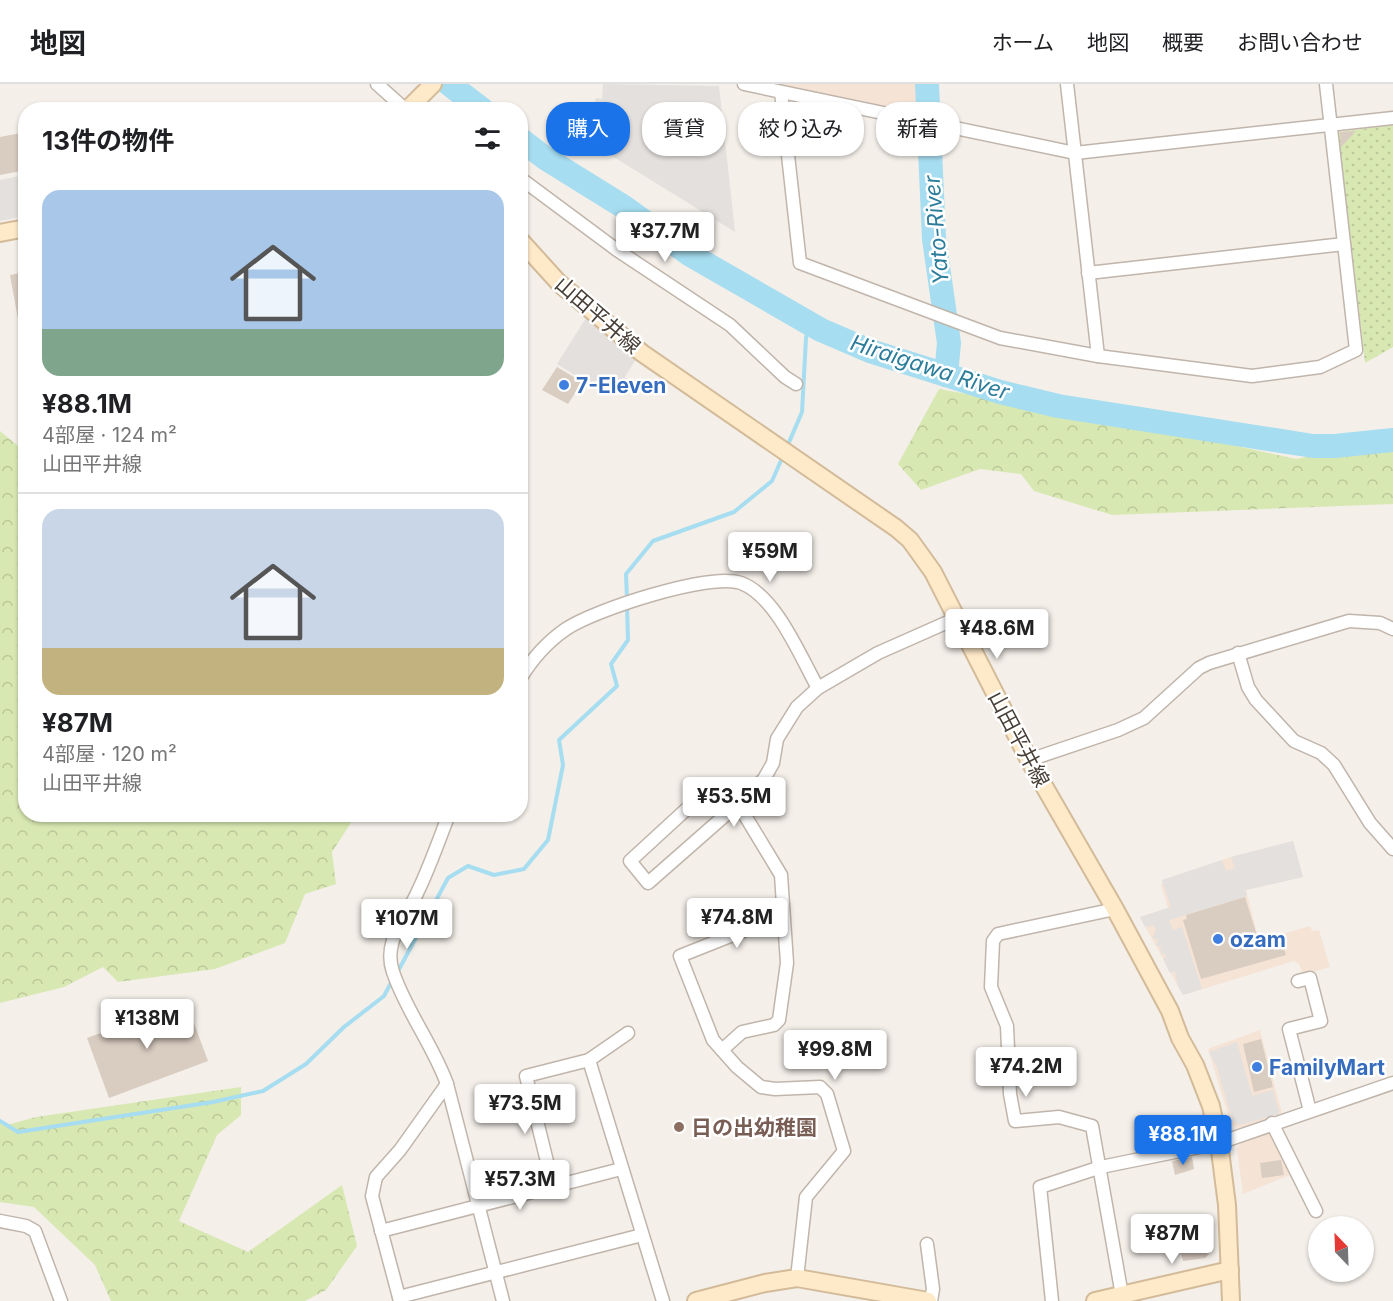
<!DOCTYPE html>
<html lang="ja">
<head>
<meta charset="utf-8">
<style>
	body { margin:0; font-family:Inter,"Noto Sans JP",sans-serif; background:#f6f6f6; color:#202124; height:100vh; display:flex; flex-direction:column; font-size:22px; white-space:nowrap }
	* { box-sizing:border-box; margin:0 }
	p { font-size:20px; color:#757577 }
	.icon { flex:none; width:33px; height:33px; fill:none; stroke:currentColor; stroke-width:2; stroke-linecap:round; stroke-linejoin:round }
	.map { position:relative; flex:1; overflow:hidden }
	.details { position:absolute; left:18px; top:18px; width:510px; height:720px; display:flex; flex-direction:column; background:#fff; border-radius:24px; box-shadow:0 2px 4px #0004 }
	.details>* { flex:none }
	.banner { position:absolute; left:546px; top:18px; width:570px; height:54px; display:flex; gap:12px }
	.needle { width:39px; rotate:337deg }
	.buttons { position:absolute; left:1308px; top:1132px; display:grid; gap:12px }
	.buttons a { display:grid; place-items:center; width:66px; height:66px; border-radius:50%; background:#fff; box-shadow:0 2px 4px #0004; font-size:30px }
	.price { position:absolute; translate:-50% -51px; padding:0 14px; border-radius:6px; background:#fff; color:#222; font-size:20px; line-height:39px; filter:drop-shadow(0 2px 3px #0008) }
	.price::after { content:''; position:absolute; left:50%; top:36px; width:18px; height:14px; margin-left:-9px; background:inherit; clip-path:polygon(0 0,100% 0,50% 100%) }
	.price.on { background:#1a73e8; color:#fff }
	ul { padding:0; list-style:none }
	li { display:grid; align-content:center; gap:12px; height:318px; padding:0 24px }
	li+li { border-top:2px solid #e0e0e0 }
	li span { display:grid; place-items:center; height:186px; border-radius:18px; color:#555 }
	li>.icon { margin-inline-start:auto }
	span .icon { width:108px; height:108px; fill:#fffc; stroke-width:1 }
	li b { font-size:26px }
	h2 { display:flex; justify-content:space-between; align-items:center; height:72px; padding:0 24px; font-size:26px }
	.pill { padding:0 21px; border-radius:24px; background:#fff; box-shadow:0 2px 4px #0004; font-size:21px; line-height:54px }
	.pill.on { background:#1a73e8; color:#fff }
	header { display:flex; align-items:center; gap:36px; box-sizing:border-box; height:84px; padding:0 30px; background:#fff; border-bottom:2px solid #e0e0e0 }
	header strong { font-size:28px }
	nav { display:flex; gap:33px; margin-inline-start:auto; font-size:21px }
	.map>svg:first-child { display:block }
</style>
</head>
<body>
<header>
<strong>地図</strong>
<nav><a>ホーム</a><a>地図</a><a>概要</a><a>お問い合わせ</a></nav>
</header>
<div class="map">
<svg width="1393" height="1217" viewBox="0 0 1393 1217">
	<defs>
		<pattern id="forest-crowns" width="20" height="18" patternUnits="userSpaceOnUse" patternTransform="scale(1.5)"><rect width="20" height="18" fill="#d8e8b2"/><path d="M2 6a3 3 0 1 1 6 0M12 15a3 3 0 1 1 6 0" fill="none" stroke="#bbc89a"/></pattern>
		<pattern id="park-dots" width="8" height="8" patternUnits="userSpaceOnUse" patternTransform="scale(1.5)"><rect width="8" height="8" fill="#d8e8b2"/><path d="M2 2h.1M6 6h.1" fill="none" stroke="#bbc89a" stroke-width="1.8" stroke-linecap="round"/></pattern>
	</defs>
	<rect width="100%" height="100%" fill="#f4efe9"/>
	<g fill="#f5e3d5">
		<path d="M 777,0 L 919,0 L 922,31 Z"/>
		<path d="M 1293,757 L 1303,793 L 1246,806 L 1259,857 L 1310,842 L 1312,847 L 1319,846 L 1330,883 L 1303,891 L 1299,880 L 1294,877 L 1183,911 L 1140,833 L 1168,824 L 1161,800 L 1163,799 L 1162,796 L 1231,773 Z"/>
		<path d="M 1260,946 L 1282,1029 L 1239,1044 L 1231,1040 L 1208,965 Z"/>
		<path d="M 1271,1047 L 1292,1090 L 1243,1110 L 1237,1066 L 1241,1056 Z"/>
	</g>
	<g fill="url(#forest-crowns)">
		<path d="M 939,305 L 1150,343 L 1296,375 L 1393,356 L 1393,420 L 1112,431 L 1034,407 L 1021,390 L 980,385 L 921,406 L 898,380 Z"/>
		<path d="M 0,347 L 18,362 L 25,373 L 26,730 L 356,731 L 332,768 L 336,800 L 305,810 L 285,859 L 215,885 L 118,898 L 103,883 L 64,903 L 0,919 Z"/>
		<path d="M 241,1003 L 241,1031 L 217,1051 L 179,1137 L 248,1168 L 342,1101 L 357,1162 L 326,1206 L 305,1217 L 111,1217 L 95,1181 L 34,1123 L 0,1118 L 0,1038 L 7,1041 L 36,1033 Z"/>
	</g>
	<path fill="url(#park-dots)" d="M 1393,41 L 1393,263 L 1365,279 L 1338,48 Z"/>
	<g fill="#e3e0dd">
		<path d="M 603,0 L 719,2 L 735,148 L 583,54 L 596,14 L 602,15 Z"/>
		<path d="M 25,91 L 25,132 L 0,137 L 0,96 Z"/>
		<path d="M 586,234 L 636,275 L 625,293 L 628,300 L 598,309 L 597,305 L 557,280 Z"/>
		<path d="M 1293,757 L 1303,793 L 1246,806 L 1247,812 L 1169,836 L 1173,846 L 1182,843 L 1202,905 L 1183,911 L 1177,900 L 1175,887 L 1170,889 L 1163,875 L 1167,872 L 1160,868 L 1161,863 L 1156,861 L 1158,856 L 1152,854 L 1156,847 L 1154,841 L 1145,843 L 1140,833 L 1171,823 L 1162,796 L 1222,776 L 1226,787 L 1235,784 L 1231,773 Z"/>
		<path d="M 1237,958 L 1252,1012 L 1273,1006 L 1279,1027 L 1279,1030 L 1239,1041 L 1233,1038 L 1217,983 L 1209,968 Z"/>
	</g>
	<g fill="none" stroke-linecap="round" stroke-linejoin="round">
		<g stroke="#a6ddf0" stroke-width="4">
			<path d="M 787,363 L 802,328 L 806,254 L 810,239"/>
			<path d="M 627,515 L 626,490 L 653,457 L 734,428 L 772,397 L 783,372"/>
			<path d="M 397,889 L 448,794 L 468,782 L 494,791 L 524,785 L 548,756 L 563,681 L 559,656 L 617,602 L 611,580 L 628,556 L 627,522"/>
			<path d="M 0,1037 L 18,1048 L 213,1018 L 263,1007 L 306,980 L 344,943 L 384,912 L 393,895"/>
		</g>
		<g stroke="#a6ddf0" stroke-width="24">
			<path d="M 449,0 L 483,26"/>
			<path d="M 927,0 L 934,155 L 949,259 L 946,291"/>
			<path d="M 520,55 L 545,74 L 624,123 L 689,170 L 821,246 L 870,267 L 1000,308 L 1058,322 L 1313,362 L 1335,362 L 1393,356"/>
		</g>
	</g>
	<g fill="#d9ccc1">
		<path d="M 1356,47 L 1341,63 L 1340,48 Z"/>
		<path d="M 26,48 L 26,86 L 0,91 L 0,53 Z"/>
		<path d="M 26,188 L 26,246 L 20,246 L 10,191 Z"/>
		<path d="M 557,283 L 582,298 L 568,320 L 542,306 Z"/>
		<path d="M 1245,813 L 1259,858 L 1280,852 L 1286,871 L 1201,895 L 1183,836 L 1187,835 L 1186,831 Z"/>
		<path d="M 186,918 L 208,977 L 109,1014 L 87,954 Z"/>
		<path d="M 1261,955 L 1273,1003 L 1254,1008 L 1243,960 Z"/>
		<path d="M 1192,1073 L 1194,1085 L 1175,1091 L 1172,1077 Z"/>
		<path d="M 1281,1076 L 1284,1091 L 1262,1094 L 1260,1079 Z"/>
		<path d="M 1199,1135 L 1209,1170 L 1205,1174 L 1183,1177 L 1174,1141 Z"/>
	</g>
	<g fill="none" stroke-linecap="round" stroke-linejoin="round">
		<defs>
			<g id="street">
				<path d="M 377,0 L 406,26"/>
				<path d="M 744,0 L 1075,69 L 1393,34"/>
				<path d="M 1067,0 L 1098,272"/>
				<path d="M 781,8 L 800,179 L 1000,254 L 1098,272 L 1252,292 L 1320,283 L 1356,266 L 1326,0"/>
				<path d="M 520,94 L 617,166 L 730,241 L 785,293 L 796,300"/>
				<path d="M 1088,189 L 1344,160"/>
				<path d="M 1238,569 L 1248,603 L 1256,616 L 1294,657 L 1321,669 L 1334,681 L 1370,739 L 1393,765"/>
				<path d="M 520,595 C 532,575 547,558 566,545 C 594,526 710,488 741,499 C 776,512 800,572 818,604"/>
				<path d="M 1029,676 L 1118,646 L 1144,634 L 1199,584 L 1209,579 L 1349,537 L 1380,539 L 1393,545"/>
				<path d="M 691,721 L 630,777 L 648,799 L 738,720"/>
				<path d="M 449,730 C 439,756 430,782 418,807 C 407,833 382,857 393,888 C 406,927 433,961 447,1000 L 503,1217"/>
				<path d="M 1115,825 L 998,850 L 993,857 L 991,903 L 1007,942 L 1010,1010 L 1015,1037 L 1059,1033 L 1092,1042 L 1123,1217"/>
				<path d="M 783,831 L 680,872 L 713,956 L 737,983 L 761,1003 L 775,1005 L 820,1003 L 827,1010 L 844,1067 L 806,1113 L 797,1194"/>
				<path d="M 1298,897 L 1310,894 L 1321,937 L 1289,945 L 1310,1027"/>
				<path d="M 722,966 L 742,948 L 774,941 L 779,936 L 787,879 L 781,791 L 738,720 L 764,695 L 773,679 L 777,655 L 797,623 L 818,604 L 878,569 L 957,534"/>
				<path d="M 589,976 L 628,949"/>
				<path d="M 1272,1039 L 1316,1127"/>
				<path d="M 553,1102 L 526,992 L 589,976 L 663,1217"/>
				<path d="M 0,1137 L 26,1142 L 35,1147 L 61,1217"/>
				<path d="M 381,1147 L 621,1085"/>
				<path d="M 927,1160 L 933,1205 L 931,1217"/>
				<path d="M 399,1213 L 642,1151"/>
				<path d="M 400,1217 L 372,1112 L 376,1093 L 400,1066 L 447,1000"/>
				<path d="M 1052,1217 L 1040,1103 L 1101,1083 L 1219,1059 L 1393,999"/>
			</g>
			<g id="secondary">
				<path d="M 407,26 L 433,0"/>
				<path d="M 0,149 L 26,144"/>
				<path d="M 520,156 L 559,199 L 642,269 L 896,444 L 910,456 L 933,488 L 1029,676 L 1115,825 L 1170,927 L 1180,954 L 1195,981 L 1211,1022 L 1219,1059 L 1227,1121 L 1231,1217"/>
				<path d="M 696,1217 L 765,1199 L 797,1194 L 928,1217"/>
				<path d="M 1095,1217 L 1230,1186"/>
			</g>
		</defs>
		<use href="#street" stroke="#c0b5ab" stroke-width="15"/>
		<use href="#secondary" stroke="#d3bb99" stroke-width="20"/>
		<use href="#street" stroke="#fff" stroke-width="12"/>
		<use href="#secondary" stroke="#fee9c9" stroke-width="16"/>
	</g>
	<g fill="#3f7fe0" stroke="#fff" stroke-width="2">
		<circle cx="564" cy="301" r="6"/>
		<circle cx="1218" cy="855" r="6"/>
		<circle cx="1257" cy="983" r="6"/>
	</g>
	<circle fill="#8d6e63" stroke="#fff" stroke-width="2" cx="679" cy="1043" r="6"/>
	<g text-anchor="middle" dominant-baseline="central" stroke-width="5" stroke-linejoin="round" paint-order="stroke">
		<g font-size="21" fill="#483f37" stroke="#fff">
			<text transform="translate(598 231) rotate(41)">山田平井線</text>
			<text transform="translate(1019 655) rotate(62)">山田平井線</text>
		</g>
		<g font-size="21" font-weight="bold" fill="#366cbe" stroke="#fff" text-anchor="start">
			<text x="576" y="301">7-Eleven</text>
			<text x="1230" y="855">ozam</text>
			<text x="1269" y="983">FamilyMart</text>
		</g>
		<g font-size="21" font-weight="bold" fill="#785e54" stroke="#fff" text-anchor="start">
			<text x="691" y="1043">日の出幼稚園</text>
		</g>
		<g font-size="22" font-style="italic" fill="#2c7d9b" stroke="#fff">
			<text transform="translate(936 146) rotate(-95)">Yato-River</text>
			<text transform="translate(930 283) rotate(18)">Hiraigawa River</text>
		</g>
	</g>
</svg>
<div class="buttons">
<a><svg class="needle" viewBox="-14 -14 28 28"><path d="M0-13l5 13h-10z" fill="#e53935"/><path d="M0 13l5-13h-10z" fill="#757577"/></svg></a>
</div>
<b class="price" style="left:665px;top:179px">¥37.7M</b>
<b class="price" style="left:770px;top:499px">¥59M</b>
<b class="price" style="left:997px;top:576px">¥48.6M</b>
<b class="price" style="left:734px;top:744px">¥53.5M</b>
<b class="price" style="left:737px;top:865px">¥74.8M</b>
<b class="price" style="left:407px;top:866px">¥107M</b>
<b class="price" style="left:147px;top:966px">¥138M</b>
<b class="price" style="left:835px;top:997px">¥99.8M</b>
<b class="price" style="left:1026px;top:1014px">¥74.2M</b>
<b class="price" style="left:525px;top:1051px">¥73.5M</b>
<b class="price on" style="left:1183px;top:1082px">¥88.1M</b>
<b class="price" style="left:520px;top:1127px">¥57.3M</b>
<b class="price" style="left:1172px;top:1181px">¥87M</b>
<div class="banner">
<a class="pill on">購入</a>
<a class="pill">賃貸</a>
<a class="pill">絞り込み</a>
<a class="pill">新着</a>
</div>
<section class="details">
<h2>13件の物件<svg class="icon" aria-label="filters" viewBox="0 0 24 24"><path d="M4 7h16M4 17h16"/><circle cx="9" cy="7" r="2"/><circle cx="15" cy="17" r="2"/></svg></h2>
<ul>
<li><span style="background:linear-gradient(#a9c7e8 75%,#7fa58c 0)"><svg class="icon" aria-label="home" viewBox="0 0 24 24"><path d="M3 11l9-7 9 7M6 9v11h12V9"/></svg></span><div><b>¥88.1M</b><p>4部屋 · 124 m²</p><p>山田平井線</p></div></li>
<li><span style="background:linear-gradient(#c9d6e8 75%,#c2b280 0)"><svg class="icon" aria-label="home" viewBox="0 0 24 24"><path d="M3 11l9-7 9 7M6 9v11h12V9"/></svg></span><div><b>¥87M</b><p>4部屋 · 120 m²</p><p>山田平井線</p></div></li>
</ul>
</section>
</div>
</body>
</html>
